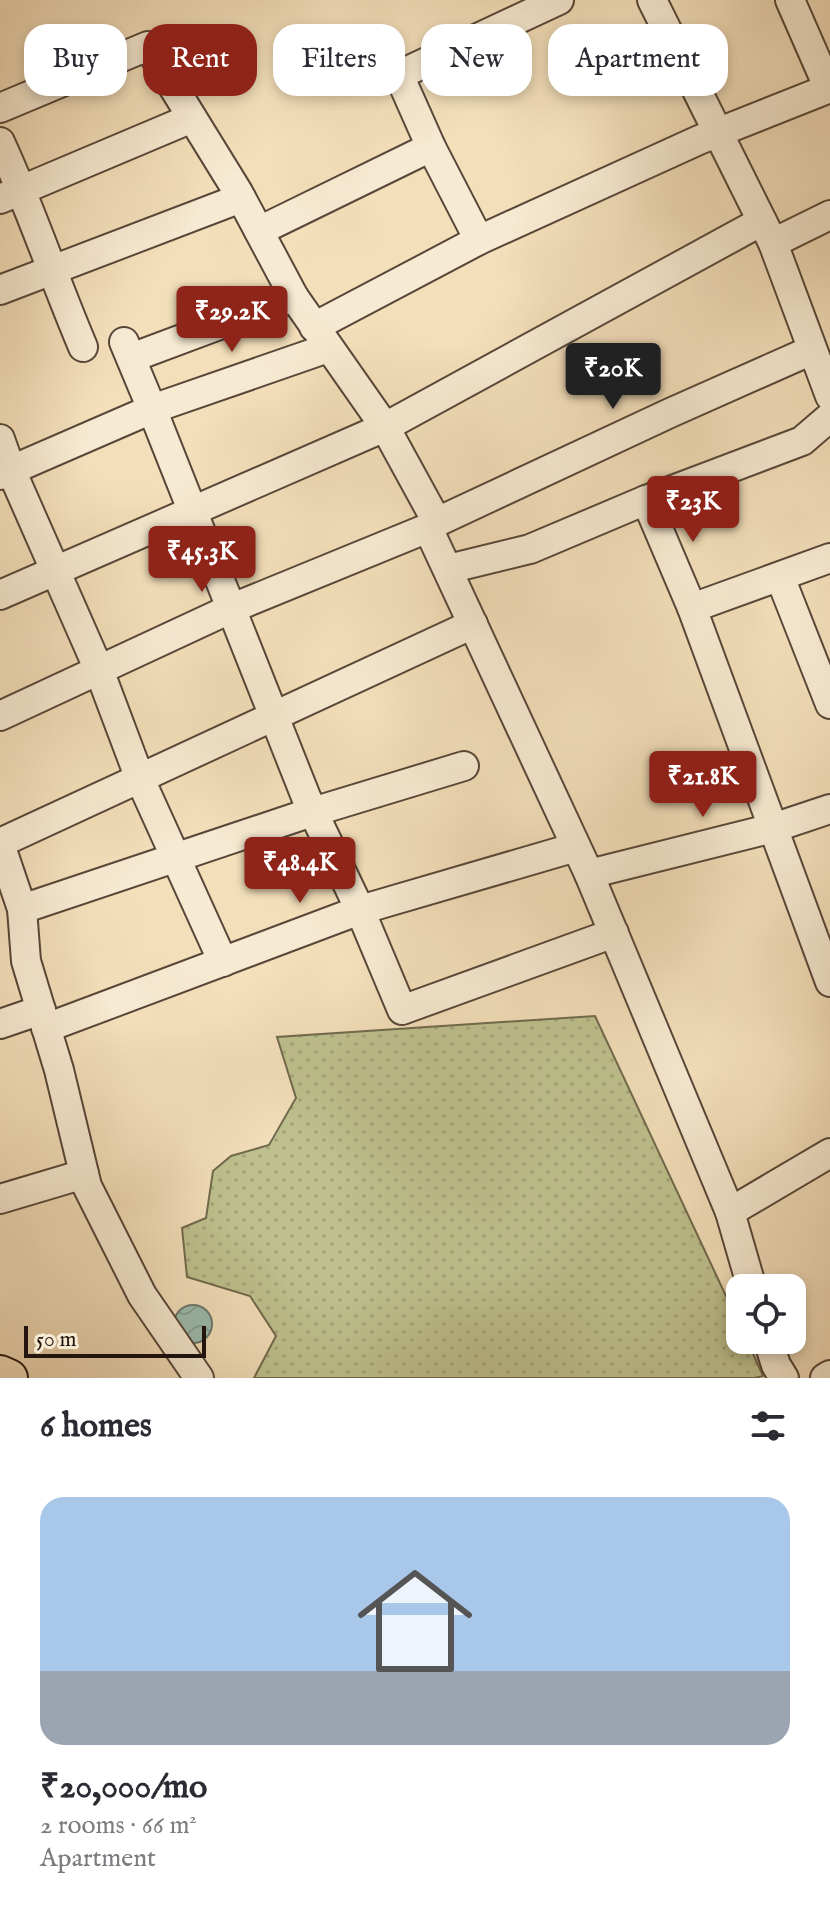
<!DOCTYPE html>
<html lang="en">
<head>
<meta charset="utf-8">
<style>
	body { margin:0; font-family:"IM FELL English",serif; background:#f2f2f3; color:#2b2b33; height:100vh; display:flex; flex-direction:column; font-size:30px; white-space:nowrap }
	* { box-sizing:border-box; margin:0 }
	p { font-size:26px; color:#7c7c81 }
	.icon { flex:none; width:44px; height:44px; fill:none; stroke:currentColor; stroke-width:2; stroke-linecap:round; stroke-linejoin:round }
	.map { position:relative; height:1378px; overflow:hidden }
	.side { display:flex; flex-direction:column; background:#fff; flex:1 }
	.side>* { flex:none }
	.top-card { position:absolute; left:24px; top:24px; width:782px; height:72px; display:flex; gap:16px }
	.fabs { position:absolute; left:726px; top:1274px; display:grid; gap:16px }
	.fabs a { display:grid; place-items:center; width:80px; height:80px; border-radius:16px; background:#fff; box-shadow:0 4px 12px #0003; font-size:40px }
	.scale { position:absolute; left:24px; bottom:20px; width:182px; box-sizing:border-box; padding-left:8px; border:4px solid #24140e; border-top:0; font-size:22px; line-height:28px; white-space:nowrap; color:#24140e; -webkit-text-stroke:6px #f7ead2; paint-order:stroke }
	.price { position:absolute; translate:-50% -68px; padding:0 18px; border-radius:8px; background:#8f2418; color:#fff; font-size:26px; line-height:52px; filter:drop-shadow(0 2px 4px #0008) }
	.price::after { content:''; position:absolute; left:50%; top:48px; width:24px; height:18px; margin-left:-12px; background:inherit; clip-path:polygon(0 0,100% 0,50% 100%) }
	.price.on { background:#222; color:#fff }
	ul { padding:0; list-style:none }
	li { display:grid; align-content:center; gap:16px; height:424px; padding:0 40px }
	li span { display:grid; place-items:center; height:248px; border-radius:24px; color:#555 }
	li>.icon { margin-inline-start:auto }
	span .icon { width:144px; height:144px; fill:#fffc; stroke-width:1 }
	li b { font-size:34px }
	h2 { display:flex; justify-content:space-between; align-items:center; height:96px; padding:0 40px; font-size:34px }
	.tag { padding:0 28px; border-radius:24px; background:#fff; box-shadow:0 4px 12px #0003; font-size:28px; line-height:72px }
	.tag.on { background:#8f2418; color:#fff }
	.map>svg:first-child { display:block }
</style>
</head>
<body>
<div class="map">
<svg width="830" height="1378" viewBox="0 0 830 1378">
	<defs>
		<pattern id="green-dots" width="8" height="8" patternUnits="userSpaceOnUse" patternTransform="scale(2)"><rect width="8" height="8" fill="#bec18e"/><path d="M2 2h.1M6 6h.1" fill="none" stroke="#a3a579" stroke-width="1.8" stroke-linecap="round"/></pattern>
		<pattern id="water-waves" width="16" height="10" patternUnits="userSpaceOnUse" patternTransform="scale(2)"><rect width="16" height="10" fill="#9bbdb0"/><path d="M0 5q4-4 8 0t8 0" fill="none" stroke="#85a296"/></pattern>
	</defs>
	<rect width="100%" height="100%" fill="#f3dfba"/>
	<filter id="stains"><feTurbulence type="fractalNoise" baseFrequency=".0025" numOctaves="4"/><feColorMatrix values="0 0 0 0 .2 0 0 0 0 .09 0 0 0 0 .02 0 0 0 .5 -.17"/></filter>
	<radialGradient id="worn" r=".72"><stop offset=".6" stop-color="#630" stop-opacity="0"/><stop offset="1" stop-color="#630" stop-opacity=".3"/></radialGradient>
	<path fill="url(#green-dots)" stroke="#716a4e" stroke-width="2" d="M 595,1016 L 740,1326 L 740,1340 L 747,1340 L 763,1376 L 755,1378 L 254,1378 L 276,1336 L 250,1296 L 187,1277 L 182,1228 L 206,1218 L 213,1171 L 231,1156 L 269,1145 L 296,1098 L 277,1037 Z"/>
	<circle fill="url(#water-waves)" stroke="#6b796f" stroke-width="2" cx="193" cy="1324" r="19"/>
	<g fill="none" stroke-linecap="round" stroke-linejoin="round">
		<defs>
			<g id="minor">
				<path d="M 652,0 L 773,243 L 830,396"/>
				<path d="M 790,0 L 829,89"/>
				<path d="M 0,108 L 148,46 L 238,192 L 294,297 L 385,427 L 437,522 L 428,528 L 589,874 L 730,1212 L 830,1153"/>
				<path d="M 0,142 C 31,209 54,279 83,347"/>
				<path d="M 0,199 L 192,118"/>
				<path d="M 259,231 L 431,147"/>
				<path d="M 479,240 L 431,147 L 399,75 L 559,0"/>
				<path d="M 773,243 L 830,215"/>
				<path d="M 0,290 L 241,198"/>
				<path d="M 314,327 L 479,240 L 699,140 L 830,88"/>
				<path d="M 124,342 L 152,409 L 328,348"/>
				<path d="M 131,358 L 294,297"/>
				<path d="M 0,439 L 11,470 L 99,670 L 140,779 L 223,962"/>
				<path d="M 0,475 L 152,409 L 306,797 L 360,910 L 402,1010 L 614,933"/>
				<path d="M 646,500 L 692,608 L 830,982"/>
				<path d="M 437,522 L 670,413 L 812,350"/>
				<path d="M 448,569 L 530,549 L 646,500 L 802,441 L 830,417"/>
				<path d="M 780,577 L 830,704"/>
				<path d="M 0,595 L 385,427 L 762,221"/>
				<path d="M 692,608 L 830,558"/>
				<path d="M 0,716 L 230,609 L 428,528"/>
				<path d="M 0,843 L 473,624"/>
				<path d="M 0,844 L 22,909 L 26,961 L 59,1070 L 87,1186 L 142,1295 L 199,1378"/>
				<path d="M 589,874 L 773,828 L 830,809"/>
				<path d="M 22,909 L 306,814 L 464,766"/>
				<path d="M 0,1024 L 41,1010"/>
				<path d="M 46,1028 L 360,910 L 576,847"/>
				<path d="M 0,1199 L 84,1174"/>
				<path d="M 730,1212 L 752,1288"/>
				<path d="M 768,1340 L 776,1365 L 784,1378"/>
				<path d="M 825,1378 L 830,1375"/>
			</g>
			<path id="major" d="M 0,1374 L 9,1378"/>
		</defs>
		<use href="#minor" stroke="#584739" stroke-width="32"/>
		<use href="#major" stroke="#24140e" stroke-width="40"/>
		<use href="#minor" stroke="#f7ead2" stroke-width="28"/>
		<use href="#major" stroke="#f3dfba" stroke-width="36"/>
	</g>
	<rect width="100%" height="100%" filter="url(#stains)"/>
	<rect width="100%" height="100%" fill="url(#worn)"/>
</svg>
<div class="fabs">
<a><svg class="icon" aria-label="locate" viewBox="0 0 24 24"><circle cx="12" cy="12" r="6"/><path d="M12 2v4M12 18v4M2 12h4M18 12h4"/></svg></a>
</div>
<div class="scale">50 m</div>
<b class="price" style="left:232px;top:354px">₹29.2K</b>
<b class="price on" style="left:613px;top:411px">₹20K</b>
<b class="price" style="left:693px;top:544px">₹23K</b>
<b class="price" style="left:202px;top:594px">₹45.3K</b>
<b class="price" style="left:703px;top:819px">₹21.8K</b>
<b class="price" style="left:300px;top:905px">₹48.4K</b>
<div class="top-card">
<a class="tag">Buy</a>
<a class="tag on">Rent</a>
<a class="tag">Filters</a>
<a class="tag">New</a>
<a class="tag">Apartment</a>
</div>
</div>
<section class="side">
<h2>6 homes<svg class="icon" aria-label="filters" viewBox="0 0 24 24"><path d="M4 7h16M4 17h16"/><circle cx="9" cy="7" r="2"/><circle cx="15" cy="17" r="2"/></svg></h2>
<ul>
<li><span style="background:linear-gradient(#a9c7e8 70%,#9aa5b1 0)"><svg class="icon" aria-label="home" viewBox="0 0 24 24"><path d="M3 11l9-7 9 7M6 9v11h12V9"/></svg></span><div><b>₹20,000/mo</b><p>2 rooms · 66 m²</p><p>Apartment</p></div></li>
</ul>
</section>
</body>
</html>
